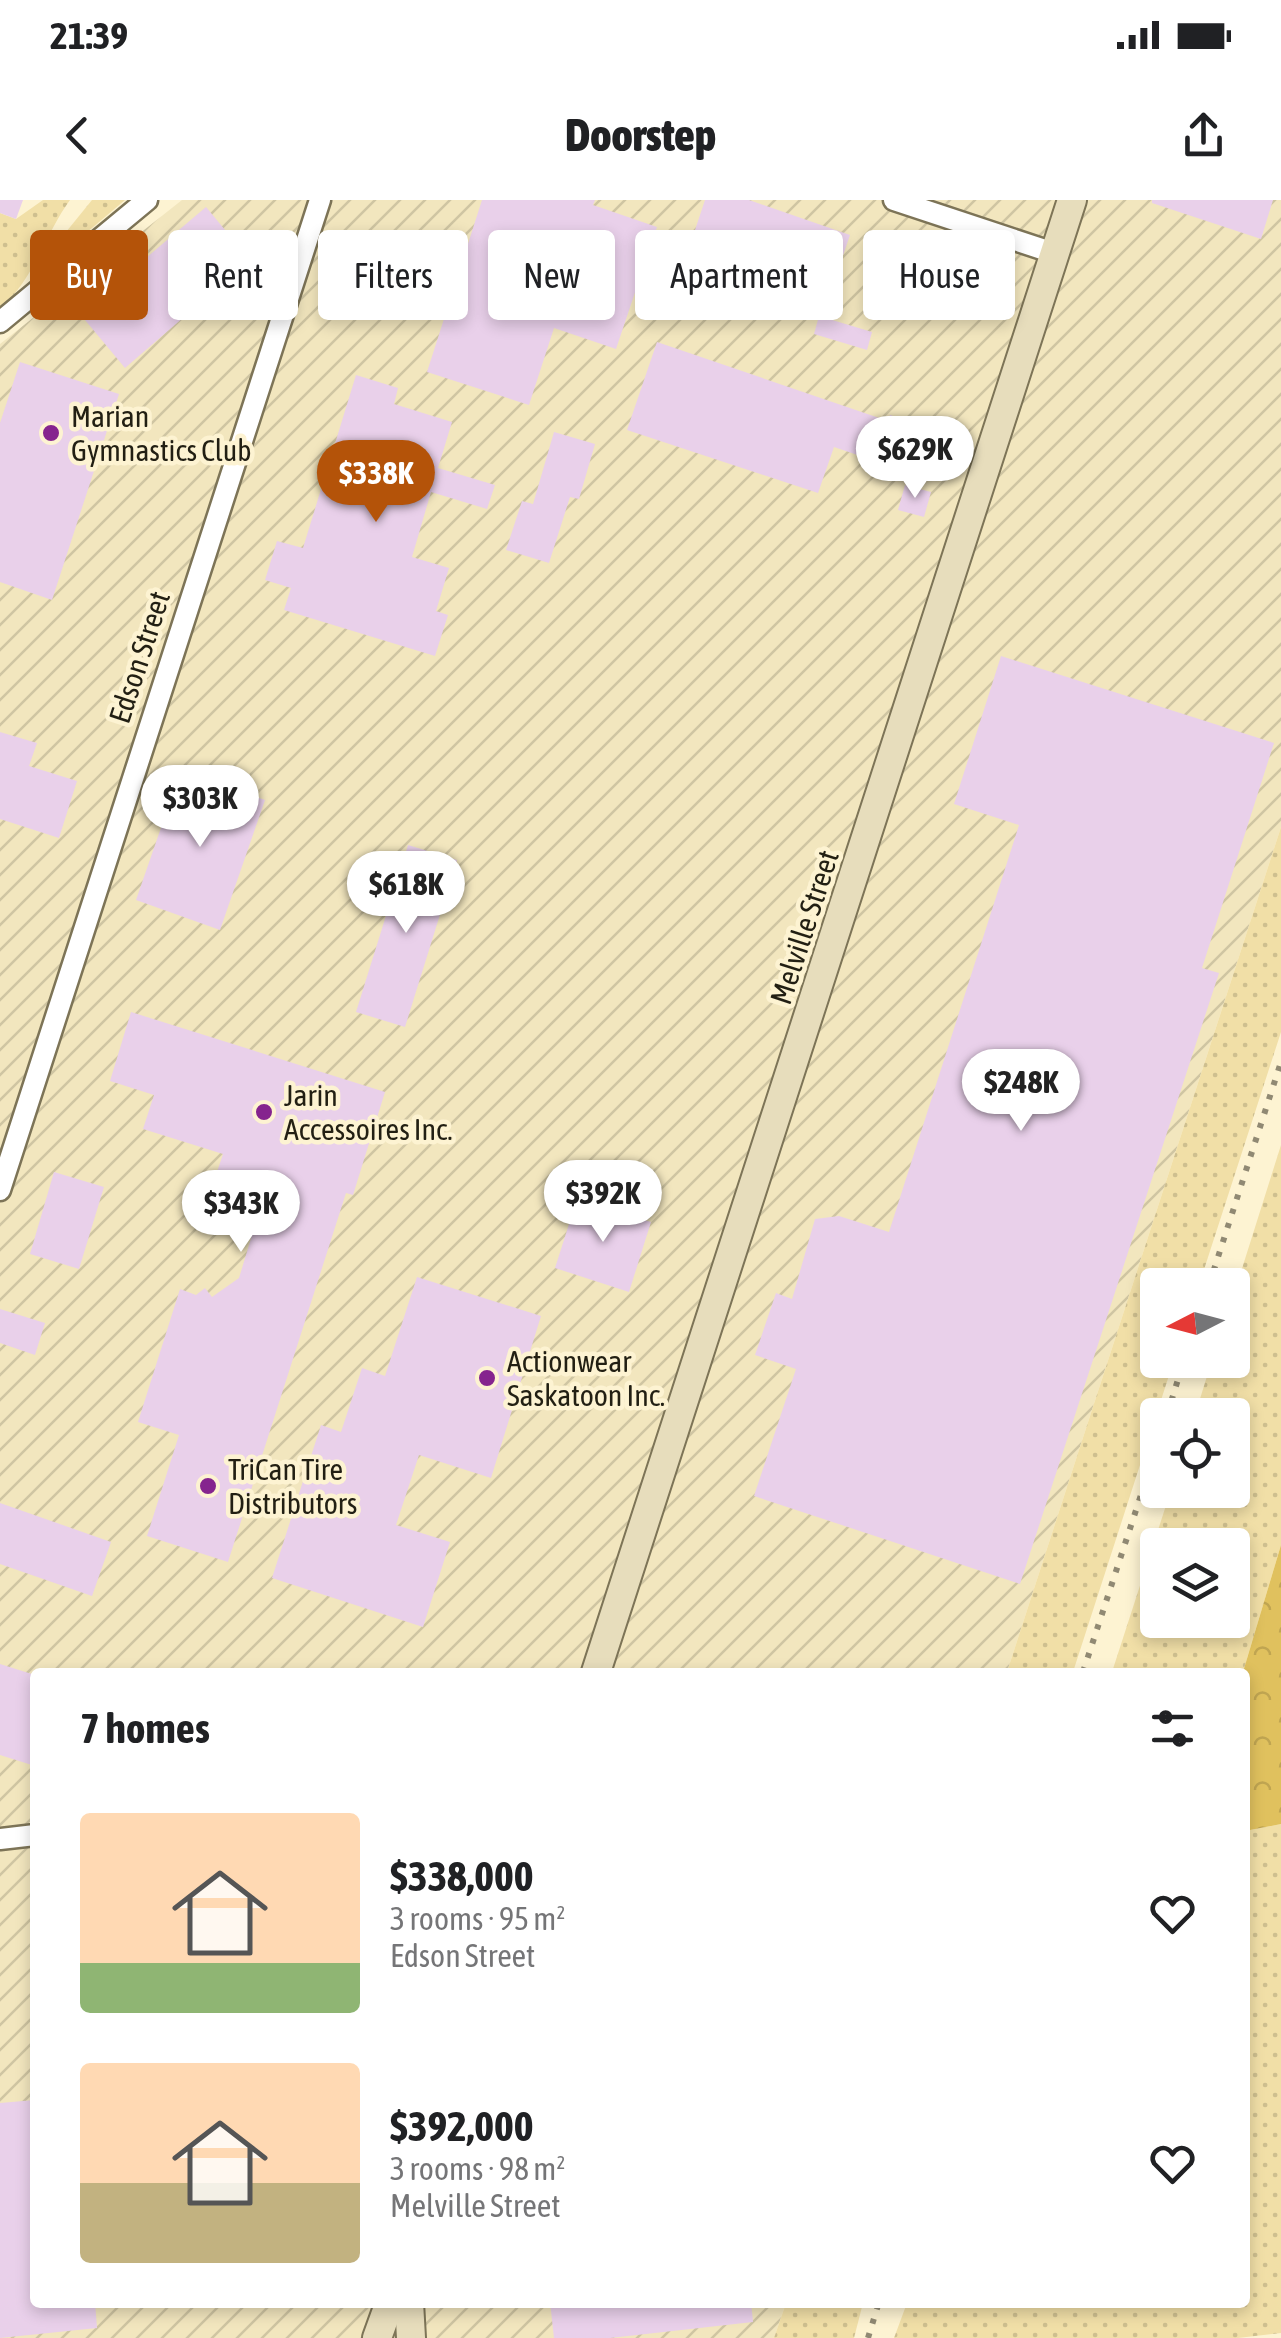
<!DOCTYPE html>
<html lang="en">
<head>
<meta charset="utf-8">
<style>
	body { margin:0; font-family:"Asap Condensed",sans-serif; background:#f2f2f2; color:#202124; height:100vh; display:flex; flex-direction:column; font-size:38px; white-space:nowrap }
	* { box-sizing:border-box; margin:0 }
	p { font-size:32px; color:#757577 }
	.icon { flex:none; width:55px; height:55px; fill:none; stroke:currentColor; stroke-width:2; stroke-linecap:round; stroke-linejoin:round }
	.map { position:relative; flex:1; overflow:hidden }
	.sheet { position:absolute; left:30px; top:1468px; width:1220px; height:640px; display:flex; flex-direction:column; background:#fff; border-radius:10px; box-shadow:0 5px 15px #0003 }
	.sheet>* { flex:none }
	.guide { position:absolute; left:30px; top:30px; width:1222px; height:90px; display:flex; gap:20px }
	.needle { width:65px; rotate:264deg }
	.controls { position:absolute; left:1140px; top:1068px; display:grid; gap:20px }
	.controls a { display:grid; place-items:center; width:110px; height:110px; border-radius:10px; background:#fff; box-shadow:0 5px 15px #0003; font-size:50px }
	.price { position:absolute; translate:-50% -85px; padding:0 22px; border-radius:35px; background:#fff; color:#222; font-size:32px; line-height:65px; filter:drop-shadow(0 2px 5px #0008) }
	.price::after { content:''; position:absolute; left:50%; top:60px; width:30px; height:22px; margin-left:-15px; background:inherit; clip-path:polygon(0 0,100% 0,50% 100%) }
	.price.current { background:#b45309; color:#fff }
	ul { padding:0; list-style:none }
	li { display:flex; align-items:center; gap:30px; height:250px; padding:0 50px }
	li span { display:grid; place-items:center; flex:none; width:280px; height:200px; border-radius:10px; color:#555 }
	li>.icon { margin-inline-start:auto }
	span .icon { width:120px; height:120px; fill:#fffc; stroke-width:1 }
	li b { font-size:42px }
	h2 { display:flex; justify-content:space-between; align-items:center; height:120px; padding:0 50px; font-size:42px }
	.chip { padding:0 35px; border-radius:10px; background:#fff; box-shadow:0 5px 15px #0003; font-size:35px; line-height:90px }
	.chip.current { background:#b45309; color:#fff }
	.status { display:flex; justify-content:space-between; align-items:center; height:70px; padding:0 50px; background:#fff; direction:ltr }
	.status svg { height:28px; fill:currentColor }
	header { display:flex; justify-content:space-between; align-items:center; height:130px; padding:0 50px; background:#fff; font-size:45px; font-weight:800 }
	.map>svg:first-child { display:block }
</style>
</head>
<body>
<div class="status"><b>21:39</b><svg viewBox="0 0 49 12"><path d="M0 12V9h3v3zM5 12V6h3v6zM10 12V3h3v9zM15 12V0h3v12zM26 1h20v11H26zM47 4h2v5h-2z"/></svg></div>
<header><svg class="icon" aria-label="back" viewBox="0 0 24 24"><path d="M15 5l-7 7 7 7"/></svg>Doorstep<svg class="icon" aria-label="share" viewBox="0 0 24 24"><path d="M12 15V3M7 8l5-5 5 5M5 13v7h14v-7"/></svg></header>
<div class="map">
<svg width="1281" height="2138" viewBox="0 0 1281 2138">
	<defs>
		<pattern id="industrial-furrows" width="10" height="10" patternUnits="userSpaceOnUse" patternTransform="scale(2.5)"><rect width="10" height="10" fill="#f2e6be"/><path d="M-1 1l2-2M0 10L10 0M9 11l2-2" fill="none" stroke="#cfc5a2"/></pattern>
		<pattern id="grass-dots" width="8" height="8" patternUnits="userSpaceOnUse" patternTransform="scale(2.5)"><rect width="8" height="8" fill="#f1dfa7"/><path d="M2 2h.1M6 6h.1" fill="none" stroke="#cebf8f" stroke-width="1.8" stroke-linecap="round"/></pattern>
		<pattern id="forest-crowns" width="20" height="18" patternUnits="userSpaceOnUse" patternTransform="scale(2.5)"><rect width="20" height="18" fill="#e0c15e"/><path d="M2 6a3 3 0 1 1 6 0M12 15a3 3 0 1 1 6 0" fill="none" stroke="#c0a551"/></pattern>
	</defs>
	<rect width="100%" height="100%" fill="#fdf3d2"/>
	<path fill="url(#industrial-furrows)" d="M 182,0 L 1281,0 L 1281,627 L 1007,1472 L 35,1472 L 35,2102 L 786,2103 L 774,2138 L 0,2138 L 0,144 Z"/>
	<g fill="url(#grass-dots)" fill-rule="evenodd">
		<path d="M 43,0 L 70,0 C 45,34 33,82 0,108 L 0,13 L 16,19 Z"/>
		<path d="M 92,0 L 125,0 L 53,61 L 66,32 Z"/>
		<path d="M 1281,627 L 1281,832 L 1199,1085 L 1158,1085 L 1158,1160 L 1174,1160 L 1073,1472 L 1007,1472 Z"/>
		<path d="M 1281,945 L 1281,1345 L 1243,1472 L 1112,1472 L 1171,1290 L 1232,1290 L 1232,1215 L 1195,1215 L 1212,1160 L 1232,1160 L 1233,1097 ZM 1232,1345 L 1232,1420 L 1158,1420 L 1158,1345 Z"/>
		<path d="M 1281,1624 L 1281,2133 L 1238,2138 L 894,2138 L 907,2103 L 1245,2102 L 1245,1631 Z"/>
		<path d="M 786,2103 L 863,2103 L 854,2138 L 774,2138 Z"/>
	</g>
	<path fill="url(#forest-crowns)" d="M 1281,1345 L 1281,1624 L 1245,1631 L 1243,1472 Z"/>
	<g fill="#e9d0ea">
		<path d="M 0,0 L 23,0 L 16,19 L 0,13 Z"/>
		<path d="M 482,0 L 595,0 L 593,5 L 657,27 L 616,149 L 554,128 L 529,205 L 427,172 Z"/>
		<path d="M 705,0 L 749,0 L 850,35 L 826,105 L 686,57 Z"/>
		<path d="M 1152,0 L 1273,0 L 1261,39 L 1152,3 Z"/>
		<path d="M 206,7 L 250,60 L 125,168 L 80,114 Z"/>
		<path d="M 819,116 L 872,132 L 867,150 L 814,134 Z"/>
		<path d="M 657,142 L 888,221 L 890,215 L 909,221 L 901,248 L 882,242 L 875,261 L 834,247 L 818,293 L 627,230 Z"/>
		<path d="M 20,162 L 119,194 L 52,400 L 0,382 L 0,223 Z"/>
		<path d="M 356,175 L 398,188 L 394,204 L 452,222 L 438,268 L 495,285 L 487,309 L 431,292 L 412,357 L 449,368 L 436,411 L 448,415 L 435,456 L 284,410 L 291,388 L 265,380 L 277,341 L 303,348 Z"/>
		<path d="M 554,232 L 595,244 L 579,299 L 570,297 L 549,363 L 506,350 L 522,301 L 533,304 Z"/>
		<path d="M 905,285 L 931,292 L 924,317 L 898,310 Z"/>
		<path d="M 1001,456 L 1274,543 L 1202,768 L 1219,773 L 1020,1384 L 754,1296 L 796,1169 L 755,1155 L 776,1093 L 792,1099 L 815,1019 L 839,1016 L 889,1032 L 1019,625 L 954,604 Z"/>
		<path d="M 0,532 L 37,543 L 29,566 L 77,581 L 59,638 L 0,619 Z"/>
		<path d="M 181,570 L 265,600 L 220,730 L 136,700 Z"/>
		<path d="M 408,645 L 457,660 L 405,827 L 356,812 Z"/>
		<path d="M 131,812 L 385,892 L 353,995 L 346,993 L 228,1362 L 147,1336 L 179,1235 L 138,1222 L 180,1089 L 196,1095 L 205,1088 L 212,1097 L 239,1078 L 256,1022 L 244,1025 L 241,1011 L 229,1013 L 227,1005 L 208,999 L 223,954 L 143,929 L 154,895 L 110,881 Z"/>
		<path d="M 54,972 L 104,987 L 79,1069 L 30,1054 Z"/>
		<path d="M 577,999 L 651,1022 L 629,1092 L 555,1068 Z"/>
		<path d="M 417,1077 L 541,1116 L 491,1278 L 419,1255 L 396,1325 L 450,1342 L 423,1427 L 272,1378 L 321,1225 L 341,1232 L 362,1168 L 385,1176 Z"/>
		<path d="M 0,1109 L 45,1123 L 35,1155 L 0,1143 Z"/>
		<path d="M 0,1303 L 111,1342 L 92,1396 L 0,1364 Z"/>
		<path d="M 0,1464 L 35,1475 L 35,1566 L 0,1555 Z"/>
		<path d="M 35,1900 L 35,2102 L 95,2102 L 97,2128 L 0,2138 L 0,1903 Z"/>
		<path d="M 550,2102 L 751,2102 L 753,2122 L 610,2138 L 554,2138 Z"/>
	</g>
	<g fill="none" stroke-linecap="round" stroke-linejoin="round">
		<defs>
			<g id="street">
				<path d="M 894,0 L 1057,54"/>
				<path d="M 0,122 L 147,0"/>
				<path d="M 0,990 L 320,0"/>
				<path d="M 0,1639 L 35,1635"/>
			</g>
			<g id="secondary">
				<path d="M 596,1472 L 1072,0"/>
				<path d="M 409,2102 L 411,2138"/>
				<path d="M 377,2138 L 390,2102"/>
			</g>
		</defs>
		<use href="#street" stroke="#7d7457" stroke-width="25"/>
		<use href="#secondary" stroke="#7d7457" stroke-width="32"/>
		<use href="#street" stroke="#fff" stroke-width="20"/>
		<use href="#secondary" stroke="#e7ddbc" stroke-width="28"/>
		<g stroke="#908973" stroke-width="6" stroke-dasharray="5 10" stroke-linecap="butt">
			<path d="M 1209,1085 L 1281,862"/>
			<path d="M 1167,1215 L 1184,1160"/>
			<path d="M 1083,1472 L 1158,1243"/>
			<path d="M 868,2138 L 879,2102"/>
		</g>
	</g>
	<g fill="#85248e" stroke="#fdf3d2" stroke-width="4">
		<circle cx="51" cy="233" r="10"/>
		<circle cx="264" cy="912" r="10"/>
		<circle cx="487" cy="1178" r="10"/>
		<circle cx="208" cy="1286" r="10"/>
	</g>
	<g text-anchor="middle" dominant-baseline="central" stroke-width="9" stroke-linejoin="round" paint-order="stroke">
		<g font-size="30" fill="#221f13" stroke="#fdf3d2" text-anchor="start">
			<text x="71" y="216">Marian<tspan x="71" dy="34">Gymnastics Club</tspan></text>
			<text x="284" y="895">Jarin<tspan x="284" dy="34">Accessoires Inc.</tspan></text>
			<text x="507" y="1161">Actionwear<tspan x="507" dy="34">Saskatoon Inc.</tspan></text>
			<text x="228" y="1269">TriCan Tire<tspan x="228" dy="34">Distributors</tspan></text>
		</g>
		<g font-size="30" fill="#221f13" stroke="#fdf3d2">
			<text transform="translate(139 457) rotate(-72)">Edson Street</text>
			<text transform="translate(804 727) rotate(-72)">Melville Street</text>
		</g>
	</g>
</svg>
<div class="controls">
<a><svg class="needle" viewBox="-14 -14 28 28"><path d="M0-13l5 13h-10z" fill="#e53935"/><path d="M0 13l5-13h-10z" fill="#757577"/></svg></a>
<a><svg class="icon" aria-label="locate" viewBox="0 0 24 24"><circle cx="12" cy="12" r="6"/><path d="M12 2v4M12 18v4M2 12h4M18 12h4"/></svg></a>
<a><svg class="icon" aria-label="layers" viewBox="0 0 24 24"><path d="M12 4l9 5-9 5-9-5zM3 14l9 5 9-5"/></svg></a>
</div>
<b class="price" style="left:915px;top:301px">$629K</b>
<b class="price current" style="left:376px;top:325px">$338K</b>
<b class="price" style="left:200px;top:650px">$303K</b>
<b class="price" style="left:406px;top:736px">$618K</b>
<b class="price" style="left:1021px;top:934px">$248K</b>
<b class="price" style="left:603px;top:1045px">$392K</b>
<b class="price" style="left:241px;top:1055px">$343K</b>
<div class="guide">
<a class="chip current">Buy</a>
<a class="chip">Rent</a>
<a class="chip">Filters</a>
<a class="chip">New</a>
<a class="chip">Apartment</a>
<a class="chip">House</a>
</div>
<section class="sheet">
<h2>7 homes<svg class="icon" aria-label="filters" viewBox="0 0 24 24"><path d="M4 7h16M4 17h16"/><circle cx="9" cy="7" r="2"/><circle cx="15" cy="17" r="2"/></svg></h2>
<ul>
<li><span style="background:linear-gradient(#ffd9b3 75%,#8fb573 0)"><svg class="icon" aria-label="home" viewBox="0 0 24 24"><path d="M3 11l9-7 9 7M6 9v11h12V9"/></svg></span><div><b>$338,000</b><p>3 rooms · 95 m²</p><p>Edson Street</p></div><svg class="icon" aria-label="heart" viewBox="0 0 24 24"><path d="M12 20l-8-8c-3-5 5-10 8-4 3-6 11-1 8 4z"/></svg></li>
<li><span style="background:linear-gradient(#ffd9b3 60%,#c2b280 0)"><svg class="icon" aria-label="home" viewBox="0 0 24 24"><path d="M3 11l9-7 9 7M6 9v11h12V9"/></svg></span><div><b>$392,000</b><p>3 rooms · 98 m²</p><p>Melville Street</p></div><svg class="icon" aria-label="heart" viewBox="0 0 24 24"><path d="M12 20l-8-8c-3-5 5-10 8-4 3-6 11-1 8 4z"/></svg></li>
</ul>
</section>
</div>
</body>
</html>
